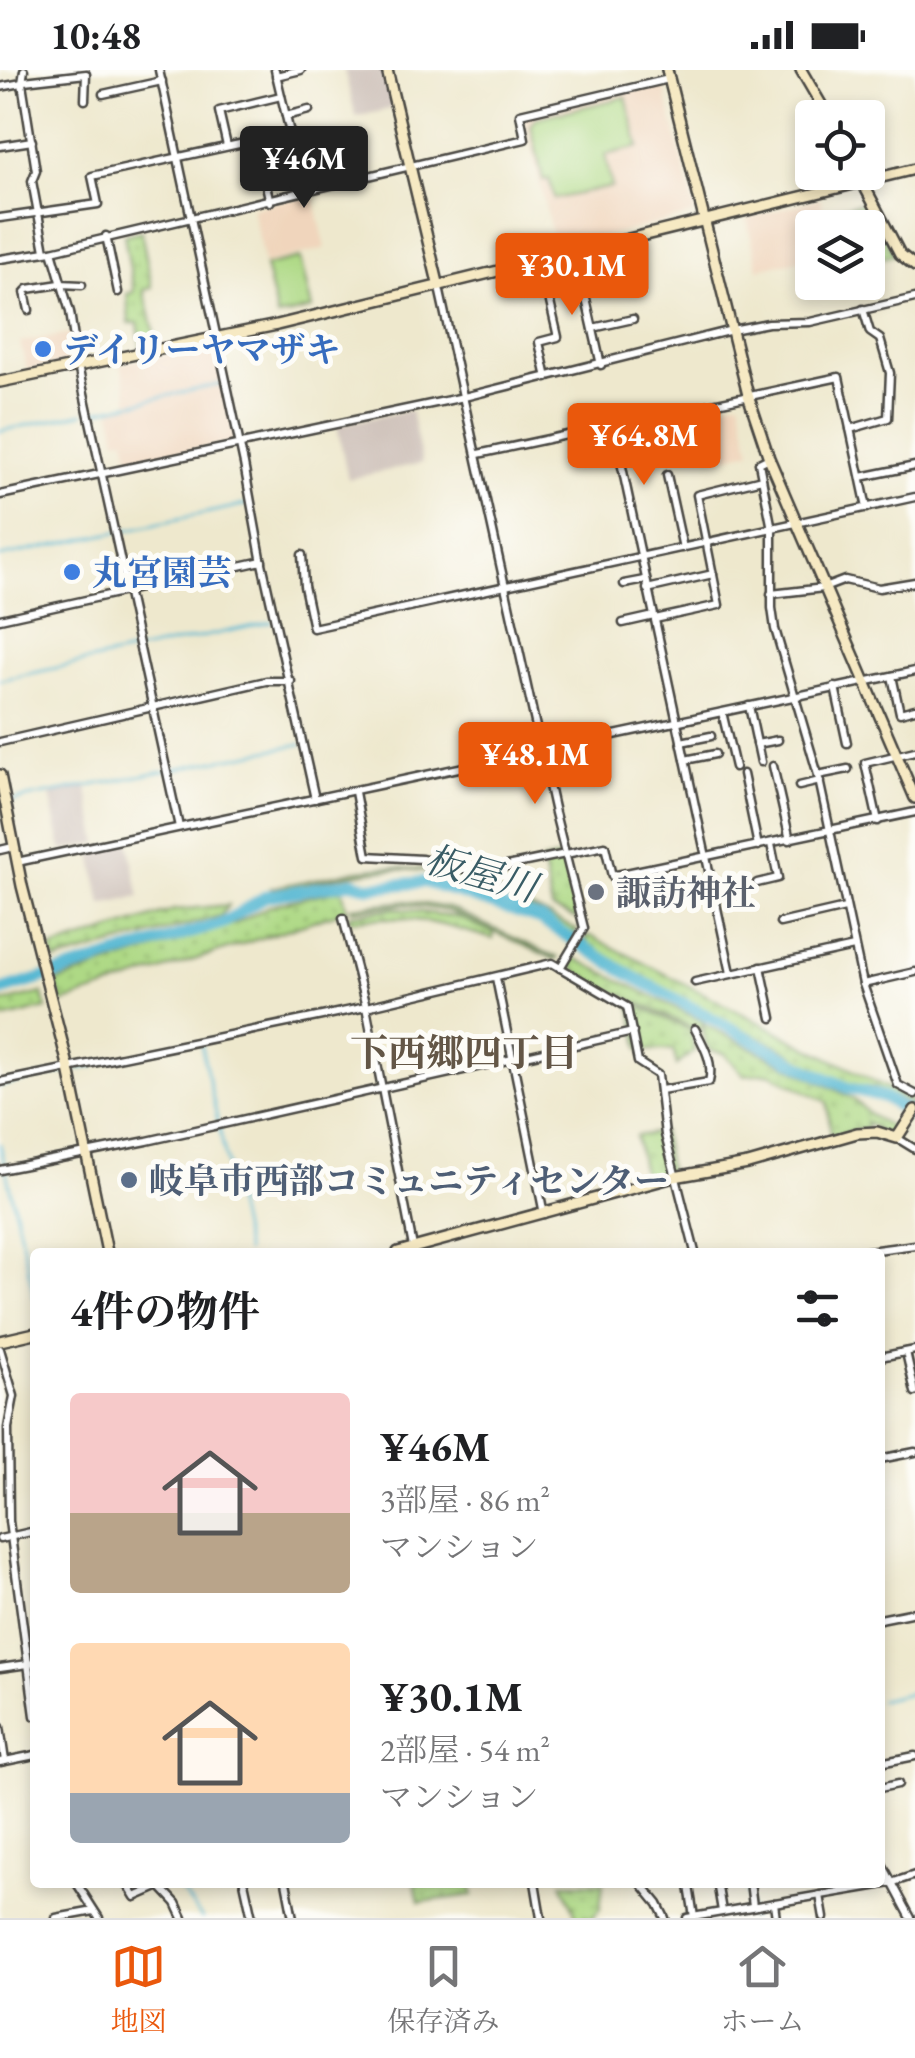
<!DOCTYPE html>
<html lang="ja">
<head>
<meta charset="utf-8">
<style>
	body { margin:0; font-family:"EB Garamond","Noto Serif JP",serif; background:#f6f6f6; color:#202124; height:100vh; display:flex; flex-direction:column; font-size:38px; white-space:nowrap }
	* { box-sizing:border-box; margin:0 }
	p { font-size:32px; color:#757577 }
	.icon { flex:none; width:55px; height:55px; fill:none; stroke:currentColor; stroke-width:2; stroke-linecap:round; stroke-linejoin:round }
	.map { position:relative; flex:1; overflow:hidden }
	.drawer { position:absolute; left:30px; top:1178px; width:855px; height:640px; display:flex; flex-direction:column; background:#fff; border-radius:10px; box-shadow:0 5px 15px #0003 }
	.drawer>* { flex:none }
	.controls { position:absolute; left:795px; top:30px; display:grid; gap:20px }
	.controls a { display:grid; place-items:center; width:90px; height:90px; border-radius:10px; background:#fff; box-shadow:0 5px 15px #0003; font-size:50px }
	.price { position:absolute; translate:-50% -85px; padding:0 22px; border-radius:10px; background:#ea580c; color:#fff; font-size:32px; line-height:65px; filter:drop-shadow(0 2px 5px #0008) }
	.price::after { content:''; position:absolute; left:50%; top:60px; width:30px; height:22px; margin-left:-15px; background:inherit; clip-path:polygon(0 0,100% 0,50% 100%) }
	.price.selected { background:#222; color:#fff }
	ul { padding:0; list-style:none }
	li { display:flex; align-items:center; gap:30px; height:250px; padding:0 40px }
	li span { display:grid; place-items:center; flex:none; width:280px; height:200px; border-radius:10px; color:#555 }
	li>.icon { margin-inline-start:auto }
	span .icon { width:120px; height:120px; fill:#fffc; stroke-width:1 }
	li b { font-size:42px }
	h2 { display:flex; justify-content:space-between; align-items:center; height:120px; padding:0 40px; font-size:42px }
	.status { display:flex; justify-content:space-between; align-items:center; height:70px; padding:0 50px; background:#fff; direction:ltr }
	.status svg { height:28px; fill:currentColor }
	.menu { display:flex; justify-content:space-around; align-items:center; height:140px; border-top:2px solid #e0e0e0; background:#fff; font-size:28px; color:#757577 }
	.menu a { display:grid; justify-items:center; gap:5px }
	.menu .selected { color:#ea580c }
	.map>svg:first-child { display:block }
</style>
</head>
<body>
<div class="status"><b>10:48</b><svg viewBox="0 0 49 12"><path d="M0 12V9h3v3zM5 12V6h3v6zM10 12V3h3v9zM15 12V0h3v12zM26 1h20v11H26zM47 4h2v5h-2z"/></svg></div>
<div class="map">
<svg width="915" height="1848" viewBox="0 0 915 1848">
	<defs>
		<pattern id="grass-dots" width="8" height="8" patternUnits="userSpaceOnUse" patternTransform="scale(2.5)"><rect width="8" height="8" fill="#aed985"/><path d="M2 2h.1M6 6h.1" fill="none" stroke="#96ba73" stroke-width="1.8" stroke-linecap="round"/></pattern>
	</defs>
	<rect width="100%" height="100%" fill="#fdfcf7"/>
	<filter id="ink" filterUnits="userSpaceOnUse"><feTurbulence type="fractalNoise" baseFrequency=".01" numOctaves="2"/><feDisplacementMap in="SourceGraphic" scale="20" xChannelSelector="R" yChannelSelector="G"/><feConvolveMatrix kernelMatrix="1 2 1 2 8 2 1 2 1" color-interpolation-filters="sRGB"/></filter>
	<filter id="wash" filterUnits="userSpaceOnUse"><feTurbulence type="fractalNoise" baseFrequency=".0048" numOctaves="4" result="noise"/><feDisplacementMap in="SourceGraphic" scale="40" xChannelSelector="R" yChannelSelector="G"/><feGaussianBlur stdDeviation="2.25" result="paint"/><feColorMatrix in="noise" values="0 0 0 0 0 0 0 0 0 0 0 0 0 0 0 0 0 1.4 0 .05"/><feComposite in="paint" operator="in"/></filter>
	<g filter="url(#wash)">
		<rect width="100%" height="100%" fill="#eee8cd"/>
		<g fill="#f0d5bc">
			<path d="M 663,13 L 695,142 L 692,145 L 555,178 L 524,46 Z"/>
			<path d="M 313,124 L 326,178 L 264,194 L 252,138 Z"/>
			<path d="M 820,128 L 823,141 L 830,140 L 834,157 L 812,158 L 812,187 L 758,199 L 747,149 Z"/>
			<path d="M 71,264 L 73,290 L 27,300 L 20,272 Z"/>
			<path d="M 215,274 L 235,367 L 232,372 L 131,393 L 125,368 L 117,369 L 111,340 L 130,335 L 121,294 Z"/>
			<path d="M 740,330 L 751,381 L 719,388 L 708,337 Z"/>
		</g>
		<g fill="#cec1b9">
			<path d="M 344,0 L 385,0 L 394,38 L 356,47 Z"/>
			<path d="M 411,340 L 422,393 L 348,409 L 337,355 Z"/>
			<path d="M 87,716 L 99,773 L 62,781 L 50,725 Z"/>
			<path d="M 129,772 L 140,827 L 102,835 L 91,779 Z"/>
		</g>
		<g fill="url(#grass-dots)" stroke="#6c8258" stroke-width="2.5">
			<path d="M 866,132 L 894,185 L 868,191 L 868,158 L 834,157 L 830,140 Z"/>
			<path d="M 141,161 L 152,217 L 144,220 L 157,273 L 141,277 L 138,253 L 129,253 L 127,224 L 134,222 L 124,165 Z"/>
			<path d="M 563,786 L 577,849 L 552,839 L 542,791 Z"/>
			<path d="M 387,797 L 449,801 L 474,810 L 577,860 L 573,866 C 528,838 471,804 417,800 C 368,797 319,811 272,822 L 271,818 L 358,800 Z"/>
			<path d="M 342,819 L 347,840 L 62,933 L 56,912 L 238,852 L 272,835 Z"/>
			<path d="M 406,831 L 449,838 L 558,888 L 556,890 L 448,841 L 405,834 L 352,840 L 351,837 Z"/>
			<path d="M 228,835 L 221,846 L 55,891 L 52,879 L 174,840 Z"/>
			<path d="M 395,838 L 461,848 L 494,863 L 493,869 C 442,854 403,842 350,851 L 349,845 Z"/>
			<path d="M 591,866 L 915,1032 L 915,1037 L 875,1018 L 842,1015 L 782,978 L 688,933 L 588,876 L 586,867 Z"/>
			<path d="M 573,887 L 704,952 L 699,961 L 591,911 L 568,895 Z"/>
			<path d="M 42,923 L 47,938 L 0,950 L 0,933 Z"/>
			<path d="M 638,936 L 691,960 L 694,981 L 677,995 L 673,980 L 640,980 L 631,937 Z"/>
			<path d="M 704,954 L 852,1028 L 872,1046 L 900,1063 L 885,1066 L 866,1052 L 867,1058 L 831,1065 L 827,1032 L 769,1003 L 744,1005 L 724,983 L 709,980 L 703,965 Z"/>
			<path d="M 662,1062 L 669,1103 L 644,1110 L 636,1066 Z"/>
			<path d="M 415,1813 L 471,1813 L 473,1825 L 419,1832 Z"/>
			<path d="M 562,1813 L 603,1813 L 600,1839 L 592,1848 L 574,1848 L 575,1843 Z"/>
		</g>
		<g fill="#aed985" stroke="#6c8258" stroke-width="2.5">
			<path d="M 626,27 L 639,77 L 605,85 L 612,117 L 554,129 L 549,109 L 543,110 L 531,56 L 536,48 Z"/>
			<path d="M 300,188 L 312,239 L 277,247 L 265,196 Z"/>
		</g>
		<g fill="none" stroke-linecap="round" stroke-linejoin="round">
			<g stroke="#54b7d2" stroke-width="2.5">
				<path d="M 92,342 L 222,314"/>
				<path d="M 0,361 L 84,343"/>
				<path d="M 0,487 L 248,434"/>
				<path d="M 0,610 L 272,552"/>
				<path d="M 12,731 L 301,674"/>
				<path d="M 201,974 L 246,1182"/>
				<path d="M 74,1000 L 95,996"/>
				<path d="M 0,1016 L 66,1002"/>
				<path d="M 0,1074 L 35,1229"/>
				<path d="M 880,1630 L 915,1622"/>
				<path d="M 174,1812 L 202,1848"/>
				<path d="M 745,1812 L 751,1848"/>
			</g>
			<path stroke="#54b7d2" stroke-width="12" d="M 0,921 L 223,853 L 266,826 L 353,812 L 369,817 L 425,812 L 539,849 L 632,906 L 815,1003 L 848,1018 L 884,1027 L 915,1047"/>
		</g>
	</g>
	<g filter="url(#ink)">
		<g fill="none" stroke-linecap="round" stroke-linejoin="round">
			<defs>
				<g id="street">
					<path d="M 24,0 L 22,13 L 36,101 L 32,111 L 45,181"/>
					<path d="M 159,0 L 244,394 L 262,493 L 315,729"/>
					<path d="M 276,6 L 301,0"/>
					<path d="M 24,11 L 86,4 L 85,30"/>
					<path d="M 0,17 L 22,13"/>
					<path d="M 103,24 L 162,11"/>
					<path d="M 286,46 L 309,40"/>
					<path d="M 255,70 L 270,132"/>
					<path d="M 0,76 L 32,71"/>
					<path d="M 227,76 L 219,41 L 281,26"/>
					<path d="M 246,104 L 279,97"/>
					<path d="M 0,148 L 98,134 L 92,106 L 290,63 L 275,0"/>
					<path d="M 106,166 L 118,222"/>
					<path d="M 575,180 L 601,295"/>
					<path d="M 52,181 L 70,242 L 78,296 L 179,757"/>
					<path d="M 0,189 L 52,181 L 525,69 L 520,44 L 669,9"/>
					<path d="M 540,189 L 558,267 L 539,272 L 547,308"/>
					<path d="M 438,213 L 555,743 L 584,858 L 560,898"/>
					<path d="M 29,240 L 25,222 L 28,219 L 60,214 L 82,215"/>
					<path d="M 593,258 L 633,249"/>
					<path d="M 613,355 L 731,903"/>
					<path d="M 850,359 L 888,348 L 890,303 L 880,269 L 870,262 L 863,239"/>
					<path d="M 478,384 L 839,307 L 867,438"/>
					<path d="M 769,388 L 759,393 L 772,459 L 772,538 L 775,559 L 818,705 L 863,914 L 898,1015 L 915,1024"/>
					<path d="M 667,405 L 683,478"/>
					<path d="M 861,407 L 915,396"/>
					<path d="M 0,425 L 464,327 L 732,260 L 768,253 L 810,252 L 915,228"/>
					<path d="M 302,485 L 304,516 L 313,558 L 915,427"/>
					<path d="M 624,514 L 645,510"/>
					<path d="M 647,519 L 713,504"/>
					<path d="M 771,524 L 824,518 L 845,510 L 879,518 L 915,512"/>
					<path d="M 0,549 L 262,491"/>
					<path d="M 655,549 L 719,535 L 697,425 L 762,409"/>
					<path d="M 623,553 L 654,546"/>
					<path d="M 892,606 L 900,643 L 915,639"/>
					<path d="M 835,617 L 847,673"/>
					<path d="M 749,636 L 761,692"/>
					<path d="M 722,642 L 735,697"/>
					<path d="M 0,672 L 266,611 L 291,611"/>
					<path d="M 681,672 L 711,666"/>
					<path d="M 757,674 L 778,670"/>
					<path d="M 685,690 L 715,684"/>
					<path d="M 773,696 L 790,770"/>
					<path d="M 743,704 L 758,776"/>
					<path d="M 818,705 L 848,699"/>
					<path d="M 799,716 L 820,711"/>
					<path d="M 355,722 L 367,786 L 422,789 L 477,802 L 605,776 L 612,806 L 915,742"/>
					<path d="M 878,751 L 865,693 L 915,681"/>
					<path d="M 0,780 L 13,777"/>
					<path d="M 17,792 L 915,601"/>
					<path d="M 757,813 L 778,808 L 771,774"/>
					<path d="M 343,848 L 366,937 L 414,1182"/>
					<path d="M 780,853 L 845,838"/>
					<path d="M 761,897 L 772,948"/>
					<path d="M 496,908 L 544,1144"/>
					<path d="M 695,912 L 854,877"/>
					<path d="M 863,914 L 915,902"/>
					<path d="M 0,1012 L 366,937 L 552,893 L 627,937 L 638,992 L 658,1005 L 665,1065 L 695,1182"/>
					<path d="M 661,1020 L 709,1012 C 714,993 704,976 695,959"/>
					<path d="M 897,1068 L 915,1079"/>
					<path d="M 0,1100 L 147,1071 L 633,962"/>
					<path d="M 861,1182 L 915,1175"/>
					<path d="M 0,1279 L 14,1326 L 8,1358 L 9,1451 L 35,1646"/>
					<path d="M 906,1282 L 915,1322"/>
					<path d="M 880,1287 L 915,1280"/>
					<path d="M 880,1389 L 915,1382"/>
					<path d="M 0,1469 L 35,1461"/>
					<path d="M 880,1549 L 915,1542"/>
					<path d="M 0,1598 L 35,1593"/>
					<path d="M 0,1657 L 5,1691"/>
					<path d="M 0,1692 L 35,1685"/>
					<path d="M 880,1693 L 915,1686"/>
					<path d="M 880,1718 L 898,1714"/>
					<path d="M 880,1790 L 911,1848"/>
					<path d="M 76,1812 L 99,1848"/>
					<path d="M 126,1812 L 135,1827 L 160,1816 L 176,1833 L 183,1848"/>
					<path d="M 244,1812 L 252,1848"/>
					<path d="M 286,1812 L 293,1848"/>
					<path d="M 535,1812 L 541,1848"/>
					<path d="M 640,1812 L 658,1834 L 665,1848"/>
					<path d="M 717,1812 L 722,1841"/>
					<path d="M 750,1812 L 753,1836"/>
					<path d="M 689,1816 L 694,1847"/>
					<path d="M 820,1825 L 824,1848"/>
					<path d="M 774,1833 L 776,1848"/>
					<path d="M 56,1848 L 94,1841"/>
					<path d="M 687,1848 L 891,1813 L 915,1805"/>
				</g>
				<g id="secondary">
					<path d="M 387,0 L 438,213"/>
					<path d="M 667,0 L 748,325 L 769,388 L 915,728"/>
					<path d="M 801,0 L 829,48"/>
					<path d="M 857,102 L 900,184 L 915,196"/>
					<path d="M 0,312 L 277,255 L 915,99"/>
					<path d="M 0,705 L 22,816 L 69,999 L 107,1182"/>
					<path d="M 398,1182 L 674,1107 L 748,1094 L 857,1063 L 877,1062 L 897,1068 L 915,1040"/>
					<path d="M 0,1271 L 35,1263"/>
				</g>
			</defs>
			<use href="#street" stroke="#484743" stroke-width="11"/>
			<use href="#secondary" stroke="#484743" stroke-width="14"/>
			<use href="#street" stroke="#fff" stroke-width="6"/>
			<use href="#secondary" stroke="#f6e9c3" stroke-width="9"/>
		</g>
	</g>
	<g fill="#3f7fe0" stroke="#fdfcf7" stroke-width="4">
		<circle cx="43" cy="279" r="10"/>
		<circle cx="72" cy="502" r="10"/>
	</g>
	<circle fill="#6b7280" stroke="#fdfcf7" stroke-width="4" cx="596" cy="822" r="10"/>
	<circle fill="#5c6f8a" stroke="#fdfcf7" stroke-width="4" cx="129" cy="1110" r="10"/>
	<g text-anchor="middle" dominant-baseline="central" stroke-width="10" stroke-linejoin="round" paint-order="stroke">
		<g font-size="35" font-weight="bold" fill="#366cbe" stroke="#fdfcf7" text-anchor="start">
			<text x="63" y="279">デイリーヤマザキ</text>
			<text x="92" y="502">丸宮園芸</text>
		</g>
		<g font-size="35" font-weight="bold" fill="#5b616d" stroke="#fdfcf7" text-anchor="start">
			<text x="616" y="822">諏訪神社</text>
		</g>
		<g font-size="35" font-weight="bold" fill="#4e5e75" stroke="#fdfcf7" text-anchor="start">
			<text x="149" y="1110">岐阜市西部コミュニティセンター</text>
		</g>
		<g font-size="38" font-style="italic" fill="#395c65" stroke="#fdfcf7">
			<text transform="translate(481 803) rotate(16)">板屋川</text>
		</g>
		<g font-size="38" font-weight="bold" fill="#635646" stroke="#fdfcf7">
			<text x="464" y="982">下西郷四丁目</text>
		</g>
	</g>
</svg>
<div class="controls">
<a><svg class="icon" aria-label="locate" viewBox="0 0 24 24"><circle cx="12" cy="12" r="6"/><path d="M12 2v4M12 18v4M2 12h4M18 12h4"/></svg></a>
<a><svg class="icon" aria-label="layers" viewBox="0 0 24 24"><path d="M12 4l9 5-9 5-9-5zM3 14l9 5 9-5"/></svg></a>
</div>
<b class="price selected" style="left:304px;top:141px">¥46M</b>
<b class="price" style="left:572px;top:248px">¥30.1M</b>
<b class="price" style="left:644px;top:418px">¥64.8M</b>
<b class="price" style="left:535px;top:737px">¥48.1M</b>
<section class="drawer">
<h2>4件の物件<svg class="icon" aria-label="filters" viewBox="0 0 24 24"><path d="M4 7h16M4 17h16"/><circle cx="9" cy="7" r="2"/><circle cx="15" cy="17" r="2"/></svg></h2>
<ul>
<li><span style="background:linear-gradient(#f6c9c9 60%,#b9a48a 0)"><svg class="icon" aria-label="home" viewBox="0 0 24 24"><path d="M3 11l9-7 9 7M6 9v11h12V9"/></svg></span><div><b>¥46M</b><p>3部屋 · 86 m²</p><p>マンション</p></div></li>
<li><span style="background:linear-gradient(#ffd9b3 75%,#9aa5b1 0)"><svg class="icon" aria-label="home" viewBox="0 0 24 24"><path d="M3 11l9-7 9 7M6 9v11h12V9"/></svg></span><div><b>¥30.1M</b><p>2部屋 · 54 m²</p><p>マンション</p></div></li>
</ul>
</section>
</div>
<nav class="menu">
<a class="selected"><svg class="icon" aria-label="map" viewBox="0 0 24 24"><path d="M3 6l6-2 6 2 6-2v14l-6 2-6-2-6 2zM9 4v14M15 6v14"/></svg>地図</a>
<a><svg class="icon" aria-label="saved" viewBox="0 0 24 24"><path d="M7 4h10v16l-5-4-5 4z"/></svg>保存済み</a>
<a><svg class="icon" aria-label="home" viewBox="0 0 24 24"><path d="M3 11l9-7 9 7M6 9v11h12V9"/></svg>ホーム</a>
</nav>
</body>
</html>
